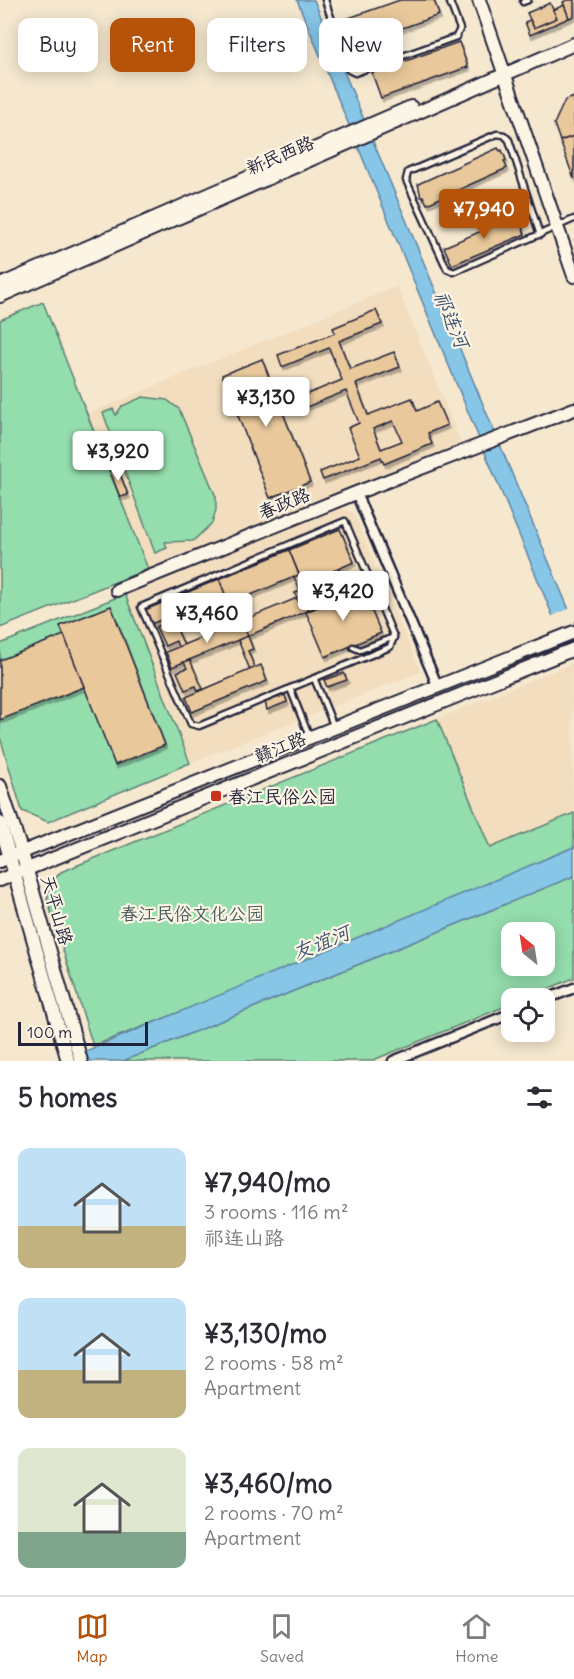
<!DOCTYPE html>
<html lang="en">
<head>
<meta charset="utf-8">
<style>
	body { margin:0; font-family:Delius,"LXGW WenKai TC",sans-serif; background:#f7f7f7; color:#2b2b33; height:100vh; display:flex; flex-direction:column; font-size:22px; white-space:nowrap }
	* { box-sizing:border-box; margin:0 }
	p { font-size:20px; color:#7c7c81 }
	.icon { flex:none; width:33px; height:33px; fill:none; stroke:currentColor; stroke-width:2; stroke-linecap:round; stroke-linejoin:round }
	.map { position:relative; height:1061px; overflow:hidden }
	.sheet { display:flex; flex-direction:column; background:#fff; flex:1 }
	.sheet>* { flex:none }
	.top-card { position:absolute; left:18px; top:18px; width:538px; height:54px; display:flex; gap:12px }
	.needle { width:39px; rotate:330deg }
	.controls { position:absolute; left:501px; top:922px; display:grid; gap:12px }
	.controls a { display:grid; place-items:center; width:54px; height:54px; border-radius:12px; background:#fff; box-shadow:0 3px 15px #0003; font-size:30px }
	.scale { position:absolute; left:18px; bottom:15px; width:130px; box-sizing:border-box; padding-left:6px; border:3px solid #22223b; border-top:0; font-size:16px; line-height:21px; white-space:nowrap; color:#22223b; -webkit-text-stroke:4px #fcf5e5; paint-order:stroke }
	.price { position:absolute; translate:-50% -51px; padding:0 14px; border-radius:6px; background:#fff; color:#222; font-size:20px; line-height:39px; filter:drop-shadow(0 2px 3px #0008) }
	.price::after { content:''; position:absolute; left:50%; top:36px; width:18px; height:14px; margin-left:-9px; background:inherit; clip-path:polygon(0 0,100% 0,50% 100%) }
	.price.on { background:#b45309; color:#fff }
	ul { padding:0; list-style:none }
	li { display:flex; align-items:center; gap:18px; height:150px; padding:0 18px }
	li span { display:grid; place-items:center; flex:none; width:168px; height:120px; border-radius:12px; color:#555 }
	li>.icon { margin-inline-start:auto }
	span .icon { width:72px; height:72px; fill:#fffc; stroke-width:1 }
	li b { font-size:26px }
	h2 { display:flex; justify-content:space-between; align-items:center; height:72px; padding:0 18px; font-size:26px }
	.tag { padding:0 21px; border-radius:12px; background:#fff; box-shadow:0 3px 15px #0003; font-size:21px; line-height:54px }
	.tag.on { background:#b45309; color:#fff }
	.dock { display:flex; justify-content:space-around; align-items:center; height:84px; border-top:2px solid #e1e1e2; background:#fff; font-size:16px; color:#7c7c81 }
	.dock a { display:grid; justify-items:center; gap:3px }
	.dock .on { color:#b45309 }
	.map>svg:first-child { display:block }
</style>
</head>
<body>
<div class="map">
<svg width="574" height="1061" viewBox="0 0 574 1061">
	<defs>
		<filter id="shadow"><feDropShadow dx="2" dy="3.5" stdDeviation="0" flood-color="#0004"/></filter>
	</defs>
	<rect width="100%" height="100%" fill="#f6e8cf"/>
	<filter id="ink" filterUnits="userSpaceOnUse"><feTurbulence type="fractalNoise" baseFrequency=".0167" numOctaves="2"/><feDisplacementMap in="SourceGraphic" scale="12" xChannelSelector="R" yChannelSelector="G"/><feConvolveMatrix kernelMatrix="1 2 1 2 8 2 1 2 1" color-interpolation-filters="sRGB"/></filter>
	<g filter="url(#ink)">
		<g fill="#f2debf">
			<path d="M 397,286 L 461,443 L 148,569 L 86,414 Z"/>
			<path d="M 341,507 L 354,514 L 421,672 L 190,763 L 125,594 Z"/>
			<path d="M 572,663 L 574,813 L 490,848 L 437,719 Z"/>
		</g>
		<g fill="#94ddad" stroke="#5b8074" stroke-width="1.5" fill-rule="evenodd">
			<path d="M 43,302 L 148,569 L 0,628 L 0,320 Z"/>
			<path d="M 143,397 L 167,400 L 179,409 L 216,497 L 216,510 L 212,523 L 193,541 L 165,542 L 167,548 L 155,553 L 103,413 L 113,409 L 116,415 L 122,406 Z"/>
			<path d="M 125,594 L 190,763 L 48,822 L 22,811 L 0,737 L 0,644 Z"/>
			<path d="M 437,719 L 490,848 L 574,813 L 574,847 L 229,993 L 93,1046 L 47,899 L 51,883 L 61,872 Z"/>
			<path d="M 574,876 L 574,978 L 523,999 L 512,999 L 511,1004 L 371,1061 L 123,1061 ZM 512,933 L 544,933 L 544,966 L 512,966 Z"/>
		</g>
		<g fill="#87c6e7" stroke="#5f84a2" stroke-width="1.5">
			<path d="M 297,0 L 314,0 L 574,622 L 574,667 Z"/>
			<path d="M 574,847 L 574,876 L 123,1061 L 62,1061 Z"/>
		</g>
		<path fill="#f6e8cf" d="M 571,608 L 574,616 L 574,663 L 570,665 L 550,617 Z"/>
		<g fill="#e9c89b" stroke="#22223b" stroke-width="1.5" fill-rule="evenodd" filter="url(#shadow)">
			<path d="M 400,0 L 434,0 L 439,15 L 352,46 L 343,20 Z"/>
			<path d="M 567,0 L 574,0 L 574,16 L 569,18 L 563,2 Z"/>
			<path d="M 550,3 L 557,18 L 534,28 L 527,13 Z"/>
			<path d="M 564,5 L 569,18 L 530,35 L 525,22 L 530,20 L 534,28 L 557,18 L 553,10 Z"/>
			<path d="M 459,42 L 468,67 L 381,98 L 372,73 Z"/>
			<path d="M 574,97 L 574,136 L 560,141 L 554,124 L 565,100 Z"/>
			<path d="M 574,136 L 574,179 L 560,141 Z"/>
			<path d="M 498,148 L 500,151 L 502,150 L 506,160 L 504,161 L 507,168 L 427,204 L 423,196 L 421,197 L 418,184 Z"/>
			<path d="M 517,216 L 525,234 L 452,265 L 444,247 Z"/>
			<path d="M 376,310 L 382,324 L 339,341 L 350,369 L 394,352 L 400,367 L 356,384 L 368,415 L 412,398 L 417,411 L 437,402 L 447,425 L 428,433 L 432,444 L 384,464 L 381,457 L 323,480 L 320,472 L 360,456 L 348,428 L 359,423 L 346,391 L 299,410 L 295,399 L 342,380 L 329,348 L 282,367 L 278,355 L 335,333 L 333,328 ZM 393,421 L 402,441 L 381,449 L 373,429 Z"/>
			<path d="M 262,359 L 310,482 L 270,498 L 222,375 ZM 255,378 L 261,394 L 247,400 L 240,384 Z"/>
			<path d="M 117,466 L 128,495 L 120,497 L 109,469 Z"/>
			<path d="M 340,529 L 354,562 L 303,584 L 289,550 Z"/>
			<path d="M 289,550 L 299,575 L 229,604 L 219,579 Z"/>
			<path d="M 299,575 L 313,609 L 309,610 L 306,603 L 300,606 L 295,593 L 300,591 L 294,577 Z"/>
			<path d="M 219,579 L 225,594 L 151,624 L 145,610 Z"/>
			<path d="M 321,580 L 330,601 L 313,609 L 304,587 Z"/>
			<path d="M 362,588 L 381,633 L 325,657 L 306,612 Z"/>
			<path d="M 225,594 L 229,604 L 233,602 L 241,621 L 230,625 L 218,597 Z"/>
			<path d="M 297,598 L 300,606 L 306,603 L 309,610 L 248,636 L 241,621 Z"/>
			<path d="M 111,606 L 165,745 L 115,765 L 60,626 Z"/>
			<path d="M 171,616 L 184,645 L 178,647 L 176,641 L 165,646 L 156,627 L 168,621 L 166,618 Z"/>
			<path d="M 241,621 L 248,636 L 172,667 L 166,652 Z"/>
			<path d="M 64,635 L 84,687 L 0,720 L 0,660 Z"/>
			<path d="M 248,636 L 253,649 L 248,651 L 255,668 L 250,670 L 238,640 Z"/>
			<path d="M 190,660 L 203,689 L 198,691 L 196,686 L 185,690 L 177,672 L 187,668 L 184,662 Z"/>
			<path d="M 261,665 L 267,681 L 192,712 L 186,697 Z"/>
			<path d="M 344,673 L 347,680 L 327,687 L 324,680 Z"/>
			<path d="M 285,695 L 287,702 L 267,710 L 265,702 Z"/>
		</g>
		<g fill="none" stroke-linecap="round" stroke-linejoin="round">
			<defs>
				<g id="lane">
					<path d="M 325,0 L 349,70 L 355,73 L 456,37 L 460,29 L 449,0"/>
					<path d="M 523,2 L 528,0"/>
					<path d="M 540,235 L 509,140 L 504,135 L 497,134 L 408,172 L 406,180 L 447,269 L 454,272 L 574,219"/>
					<path d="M 345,521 L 394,637 L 390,647 L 199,726 L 191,724 L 141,607 Z"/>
					<path d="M 353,647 L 360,650 L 394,637"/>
					<path d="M 314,678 L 334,727"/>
					<path d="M 290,688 L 309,736"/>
				</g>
				<g id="street">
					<path d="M 356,493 L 438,687"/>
					<path d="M 544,1000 L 574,988"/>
					<path d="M 393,1061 L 512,1013"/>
				</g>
				<g id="secondary">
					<path d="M 479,0 L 574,276"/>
					<path d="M 0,285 L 411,107"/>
					<path d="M 0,296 L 574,44"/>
					<path d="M 117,590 L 356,493 L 574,409"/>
					<path d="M 0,786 L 22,853 L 81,1061"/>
					<path d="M 0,823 L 68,1061"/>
					<path d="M 0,861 L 574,632"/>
					<path d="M 0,880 L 574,649"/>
				</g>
			</defs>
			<use href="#lane" stroke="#22223b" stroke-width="9"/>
			<use href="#street" stroke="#22223b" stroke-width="13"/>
			<use href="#secondary" stroke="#22223b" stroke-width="16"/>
			<use href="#lane" stroke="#fcf5e5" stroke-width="4.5"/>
			<use href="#street" stroke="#fcf5e5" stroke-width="8"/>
			<use href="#secondary" stroke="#fcf5e5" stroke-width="12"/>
		</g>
	</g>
	<rect fill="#c8321e" stroke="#fcf5e5" stroke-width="2" x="210" y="790" width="12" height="12" rx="3"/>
	<g text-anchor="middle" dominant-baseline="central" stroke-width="4.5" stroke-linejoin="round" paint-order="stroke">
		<g font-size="18" fill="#22223b" stroke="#fcf5e5">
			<text transform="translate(280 155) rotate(-23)">新民西路</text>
			<text transform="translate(284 503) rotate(-22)">春政路</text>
			<text transform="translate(280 747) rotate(-22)">赣江路</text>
			<text transform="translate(57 910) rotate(74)">天平山路</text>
		</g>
		<g font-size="18" fill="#22223b" stroke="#fcf5e5" text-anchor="start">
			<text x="228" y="796">春江民俗公园</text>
		</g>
		<g font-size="18" fill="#445a5d" stroke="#fcf5e5">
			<text x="192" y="913">春江民俗文化公园</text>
		</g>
		<g font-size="20" font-style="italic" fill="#40536f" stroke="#fcf5e5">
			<text transform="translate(452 319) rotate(67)">祁连河</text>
			<text transform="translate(321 942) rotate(-22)">友谊河</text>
		</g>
	</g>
</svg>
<div class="controls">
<a><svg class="needle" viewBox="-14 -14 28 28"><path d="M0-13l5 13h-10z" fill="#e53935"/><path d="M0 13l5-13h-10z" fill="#7c7c81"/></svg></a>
<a><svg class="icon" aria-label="locate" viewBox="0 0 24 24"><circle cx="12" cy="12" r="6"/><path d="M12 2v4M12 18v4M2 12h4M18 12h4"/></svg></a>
</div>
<div class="scale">100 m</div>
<b class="price on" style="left:484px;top:240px">¥7,940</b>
<b class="price" style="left:266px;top:428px">¥3,130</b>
<b class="price" style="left:118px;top:482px">¥3,920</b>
<b class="price" style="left:343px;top:622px">¥3,420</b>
<b class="price" style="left:207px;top:644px">¥3,460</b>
<div class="top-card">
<a class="tag">Buy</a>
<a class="tag on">Rent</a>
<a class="tag">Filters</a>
<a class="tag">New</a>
</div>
</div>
<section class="sheet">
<h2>5 homes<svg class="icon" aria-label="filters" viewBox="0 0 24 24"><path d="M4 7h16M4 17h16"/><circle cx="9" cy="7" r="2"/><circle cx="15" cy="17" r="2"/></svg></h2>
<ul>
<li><span style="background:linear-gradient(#bfe0f5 65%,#c2b280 0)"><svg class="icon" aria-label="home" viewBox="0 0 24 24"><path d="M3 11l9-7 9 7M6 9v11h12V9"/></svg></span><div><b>¥7,940/mo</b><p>3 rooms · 116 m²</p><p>祁连山路</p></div></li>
<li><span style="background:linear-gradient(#bfe0f5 60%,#c2b280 0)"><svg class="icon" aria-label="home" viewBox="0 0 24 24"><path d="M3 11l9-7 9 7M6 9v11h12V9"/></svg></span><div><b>¥3,130/mo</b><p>2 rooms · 58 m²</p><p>Apartment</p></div></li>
<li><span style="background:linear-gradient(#dfe7d0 70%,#7fa58c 0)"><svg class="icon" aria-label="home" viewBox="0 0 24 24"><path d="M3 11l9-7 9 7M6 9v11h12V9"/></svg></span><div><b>¥3,460/mo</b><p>2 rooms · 70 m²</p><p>Apartment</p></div></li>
</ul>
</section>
<nav class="dock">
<a class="on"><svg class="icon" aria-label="map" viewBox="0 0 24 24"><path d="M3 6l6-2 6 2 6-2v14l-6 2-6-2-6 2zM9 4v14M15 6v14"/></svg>Map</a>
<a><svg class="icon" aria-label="saved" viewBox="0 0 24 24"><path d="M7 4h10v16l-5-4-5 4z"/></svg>Saved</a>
<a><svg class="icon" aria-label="home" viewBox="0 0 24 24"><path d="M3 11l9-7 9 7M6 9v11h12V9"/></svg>Home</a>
</nav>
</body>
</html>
